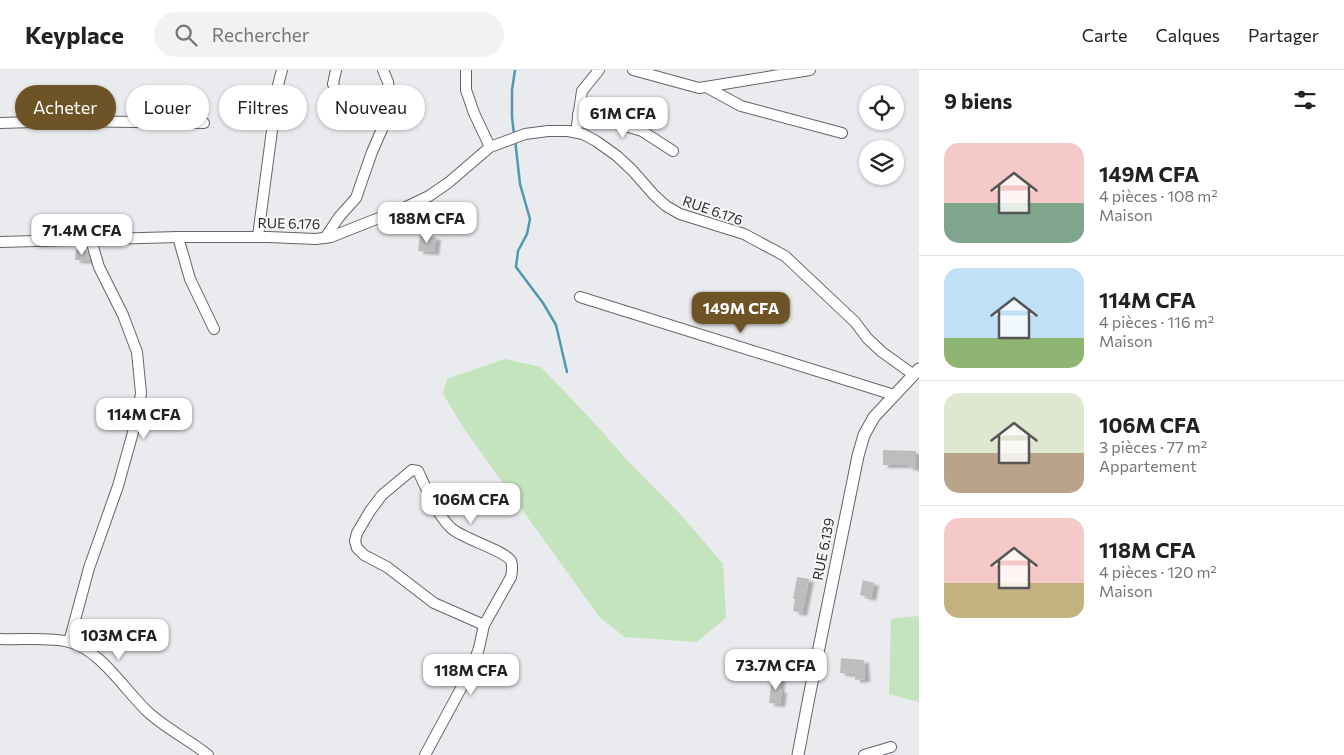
<!DOCTYPE html>
<html lang="fr">
<head>
<meta charset="utf-8">
<style>
	body { margin:0; font-family:Commissioner,sans-serif; background:#f2f2f2; color:#222; height:100vh; display:flex; flex-direction:column; font-size:19px; white-space:nowrap }
	* { box-sizing:border-box; margin:0 }
	p { font-size:16px; color:#767676 }
	.icon { flex:none; width:28px; height:28px; fill:none; stroke:currentColor; stroke-width:2; stroke-linecap:round; stroke-linejoin:round }
	.map { position:relative; flex:1; overflow:hidden }
	.panel { display:flex; flex-direction:column; background:#fff; width:425px }
	.panel>* { flex:none }
	.guide { position:absolute; left:15px; top:15px; width:475px; height:45px; display:flex; gap:10px }
	.fabs { position:absolute; left:859px; top:15px; display:grid; gap:10px }
	.fabs a { display:grid; place-items:center; width:45px; height:45px; border-radius:50%; background:#fff; box-shadow:0 1px 4px #0004; font-size:25px }
	.price { position:absolute; translate:-50% -42px; padding:0 11px; border-radius:10px; background:#fff; color:#222; font-size:16px; line-height:32px; filter:drop-shadow(0 1px 2px #0008) }
	.price::after { content:''; position:absolute; left:50%; top:30px; width:15px; height:11px; margin-left:-8px; background:inherit; clip-path:polygon(0 0,100% 0,50% 100%) }
	.price.active { background:#6e5326; color:#fff }
	ul { padding:0; list-style:none }
	li { display:flex; align-items:center; gap:15px; height:125px; padding:0 25px }
	li+li { border-top:1px solid #e0e0e0 }
	li span { display:grid; place-items:center; flex:none; width:140px; height:100px; border-radius:15px; color:#555 }
	li>.icon { margin-inline-start:auto }
	span .icon { width:60px; height:60px; fill:#fffc; stroke-width:1 }
	li b { font-size:21px }
	h2 { display:flex; justify-content:space-between; align-items:center; height:60px; padding:0 25px; font-size:21px }
	.pill { padding:0 18px; border-radius:22px; background:#fff; box-shadow:0 1px 4px #0004; font-size:18px; line-height:45px }
	.pill.active { background:#6e5326; color:#fff }
	header { display:flex; align-items:center; gap:30px; box-sizing:border-box; height:70px; padding:0 25px; background:#fff; border-bottom:1px solid #e0e0e0 }
	header strong { font-size:24px }
	nav { display:flex; gap:28px; margin-inline-start:auto; font-size:18px }
	.search { width:350px; height:45px; background:#f2f2f2; display:flex; align-items:center; gap:12px; box-sizing:border-box; padding:0 18px; border-radius:28px; color:#767676; font-size:19px }
	main { display:flex; flex:1; min-height:0 }
	.map>svg:first-child { display:block }
</style>
</head>
<body>
<header>
<strong>Keyplace</strong>
<div class="search"><svg class="icon" aria-label="search" viewBox="0 0 24 24"><circle cx="10" cy="10" r="6"/><path d="M15 15l6 6"/></svg>Rechercher</div>
<nav><a>Carte</a><a>Calques</a><a>Partager</a></nav>
</header>
<main>
<div class="map">
<svg width="919" height="685" viewBox="0 0 919 685">
	<defs>
		<filter id="shadow"><feDropShadow dx="5" dy="3" stdDeviation="1" flood-color="#0004"/></filter>
	</defs>
	<rect width="100%" height="100%" fill="#eaebee"/>
	<g fill="#c3e4bc">
		<path d="M 505,289 L 541,297 L 599,358 L 625,388 L 683,447 L 723,494 L 726,548 L 697,572 L 625,567 L 600,548 L 465,360 L 443,324 L 447,309 Z"/>
		<path d="M 916,546 L 919,547 L 919,632 L 889,624 L 891,549 Z"/>
	</g>
	<g fill="none" stroke-linecap="round" stroke-linejoin="round">
		<g stroke="#5298af" stroke-width="2.5">
			<path d="M 514,64 L 512,47 L 512,20 L 515,0"/>
			<path d="M 515,69 L 520,114 L 530,149 L 527,164 L 518,181 L 516,197 L 543,233 L 556,255 L 567,302"/>
		</g>
	</g>
	<g fill="#bfbcbd" filter="url(#shadow)">
		<path d="M 420,165 L 436,167 L 434,182 L 418,181 Z"/>
		<path d="M 76,180 L 87,180 L 90,191 L 75,190 Z"/>
		<path d="M 883,380 L 916,381 L 916,398 L 908,397 L 908,395 L 883,395 Z"/>
		<path d="M 797,507 L 809,509 L 802,543 L 793,541 L 795,529 L 793,529 Z"/>
		<path d="M 863,510 L 874,513 L 871,528 L 860,525 Z"/>
		<path d="M 841,588 L 864,590 L 865,609 L 855,610 L 855,604 L 840,603 Z"/>
		<path d="M 772,606 L 781,607 L 779,619 L 782,620 L 780,634 L 769,633 Z"/>
	</g>
	<g fill="none" stroke-linecap="round" stroke-linejoin="round">
		<defs>
			<g id="minor">
				<path d="M 336,0 L 333,14 L 337,24 L 384,54"/>
				<path d="M 466,0 L 466,20 L 474,43 L 490,77"/>
				<path d="M 633,0 L 699,18 L 810,0"/>
				<path d="M 708,18 L 741,36 L 842,63"/>
				<path d="M 578,44 L 602,49 L 642,61 L 673,81"/>
				<path d="M 0,53 L 67,51 L 204,53"/>
				<path d="M 576,62 L 582,21 L 599,0"/>
				<path d="M 258,166 L 278,15 L 282,0"/>
				<path d="M 178,167 L 190,209 L 214,259"/>
				<path d="M 325,168 L 339,147 L 356,128 L 372,82 L 386,50 L 390,28 L 388,12 L 383,0"/>
				<path d="M 0,172 L 178,167 L 268,167 L 316,169 L 331,167 L 404,138 L 429,126 L 448,113 L 490,77 L 525,64 L 548,61 L 568,61 L 583,64 L 596,71 L 617,86 L 632,100 L 654,125 L 666,136 L 680,144 L 744,164 L 785,186 L 855,252 L 867,268 L 882,282 L 914,305"/>
				<path d="M 580,227 L 894,325"/>
				<path d="M 0,569 C 20,570 50,567 69,572 C 100,579 126,622 149,643 C 167,659 189,670 208,685"/>
				<path d="M 69,572 L 89,498 L 118,416 L 137,348 L 141,323 L 137,282 L 123,245 L 99,197 L 91,170"/>
				<path d="M 425,685 L 472,598 L 479,578 L 484,555 L 511,507 C 512,502 513,496 511,491 C 506,481 463,469 451,458 C 436,443 427,420 418,401 L 412,400 L 382,425 L 370,441 L 357,463 L 355,471 L 357,478 L 364,485 L 387,497 L 434,533 L 484,555"/>
				<path d="M 864,685 L 891,677"/>
			</g>
			<path id="tertiary" d="M 798,685 L 809,627 L 858,386 L 864,365 L 874,347 L 919,299"/>
		</defs>
		<use href="#minor" stroke="#646467" stroke-width="12"/>
		<use href="#tertiary" stroke="#646467" stroke-width="13"/>
		<use href="#minor" stroke="#fff" stroke-width="10"/>
		<use href="#tertiary" stroke="#fff" stroke-width="11"/>
	</g>
	<g text-anchor="middle" dominant-baseline="central" stroke-width="4" stroke-linejoin="round" paint-order="stroke">
		<g font-size="14" fill="#2b2b2c" stroke="#f8f8fb">
			<text transform="translate(713 140) rotate(19)">RUE 6.176</text>
			<text transform="translate(289 153) rotate(1)">RUE 6.176</text>
			<text transform="translate(823 479) rotate(-79)">RUE 6.139</text>
		</g>
	</g>
</svg>
<div class="fabs">
<a><svg class="icon" aria-label="locate" viewBox="0 0 24 24"><circle cx="12" cy="12" r="6"/><path d="M12 2v4M12 18v4M2 12h4M18 12h4"/></svg></a>
<a><svg class="icon" aria-label="layers" viewBox="0 0 24 24"><path d="M12 4l9 5-9 5-9-5zM3 14l9 5 9-5"/></svg></a>
</div>
<b class="price" style="left:623px;top:69px">61M CFA</b>
<b class="price" style="left:427px;top:174px">188M CFA</b>
<b class="price" style="left:82px;top:186px">71.4M CFA</b>
<b class="price active" style="left:741px;top:264px">149M CFA</b>
<b class="price" style="left:144px;top:370px">114M CFA</b>
<b class="price" style="left:471px;top:455px">106M CFA</b>
<b class="price" style="left:119px;top:591px">103M CFA</b>
<b class="price" style="left:776px;top:621px">73.7M CFA</b>
<b class="price" style="left:471px;top:626px">118M CFA</b>
<div class="guide">
<a class="pill active">Acheter</a>
<a class="pill">Louer</a>
<a class="pill">Filtres</a>
<a class="pill">Nouveau</a>
</div>
</div>
<section class="panel">
<h2>9 biens<svg class="icon" aria-label="filters" viewBox="0 0 24 24"><path d="M4 7h16M4 17h16"/><circle cx="9" cy="7" r="2"/><circle cx="15" cy="17" r="2"/></svg></h2>
<ul>
<li><span style="background:linear-gradient(#f6c9c9 60%,#7fa58c 0)"><svg class="icon" aria-label="home" viewBox="0 0 24 24"><path d="M3 11l9-7 9 7M6 9v11h12V9"/></svg></span><div><b>149M CFA</b><p>4 pièces · 108 m²</p><p>Maison</p></div></li>
<li><span style="background:linear-gradient(#bfe0f5 70%,#8fb573 0)"><svg class="icon" aria-label="home" viewBox="0 0 24 24"><path d="M3 11l9-7 9 7M6 9v11h12V9"/></svg></span><div><b>114M CFA</b><p>4 pièces · 116 m²</p><p>Maison</p></div></li>
<li><span style="background:linear-gradient(#dfe7d0 60%,#b9a48a 0)"><svg class="icon" aria-label="home" viewBox="0 0 24 24"><path d="M3 11l9-7 9 7M6 9v11h12V9"/></svg></span><div><b>106M CFA</b><p>3 pièces · 77 m²</p><p>Appartement</p></div></li>
<li><span style="background:linear-gradient(#f6c9c9 65%,#c2b280 0)"><svg class="icon" aria-label="home" viewBox="0 0 24 24"><path d="M3 11l9-7 9 7M6 9v11h12V9"/></svg></span><div><b>118M CFA</b><p>4 pièces · 120 m²</p><p>Maison</p></div></li>
</ul>
</section>
</main>
</body>
</html>
